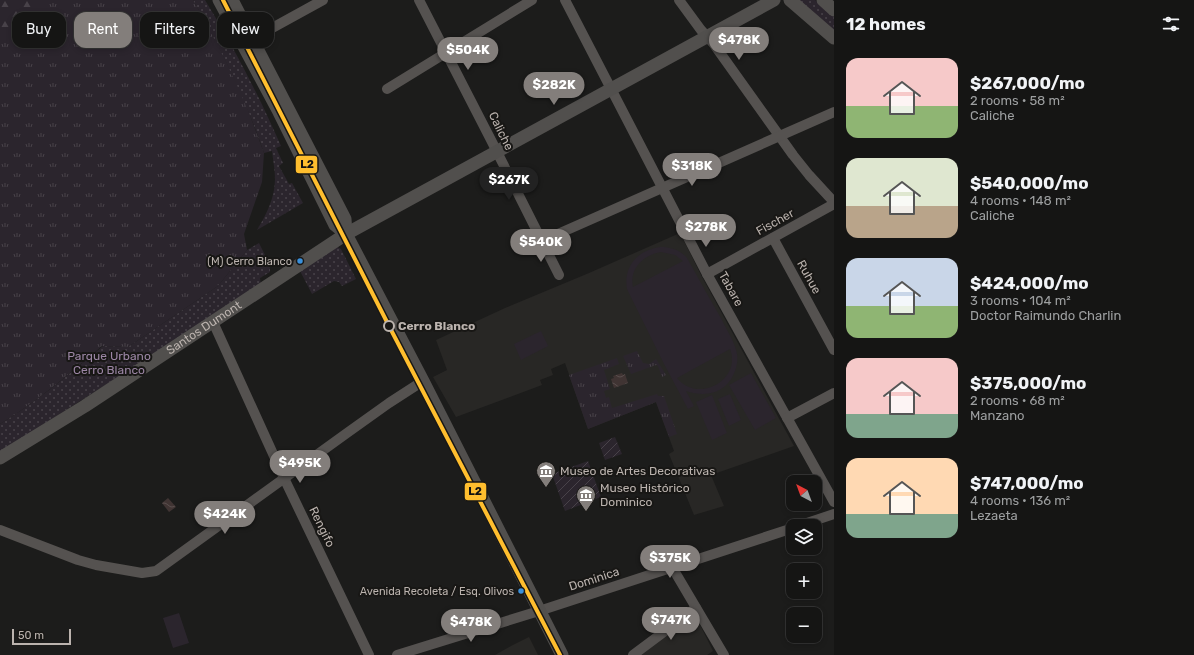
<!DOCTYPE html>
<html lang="en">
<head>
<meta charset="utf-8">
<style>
	body { margin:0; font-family:Rubik,sans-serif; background:#222; color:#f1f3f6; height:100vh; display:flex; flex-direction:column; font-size:15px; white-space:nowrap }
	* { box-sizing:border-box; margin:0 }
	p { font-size:13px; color:#9d9fa0 }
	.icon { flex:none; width:22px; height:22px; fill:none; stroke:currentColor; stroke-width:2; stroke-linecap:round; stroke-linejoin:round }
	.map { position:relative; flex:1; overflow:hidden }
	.sheet { display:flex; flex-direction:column; background:#151514; width:360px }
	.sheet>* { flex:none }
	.top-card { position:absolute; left:12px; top:12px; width:380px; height:36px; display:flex; gap:8px }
	.needle { width:26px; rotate:319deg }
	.fabs { position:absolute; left:786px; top:475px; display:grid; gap:8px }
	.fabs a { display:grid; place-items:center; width:36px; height:36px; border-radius:8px; background:#151514; box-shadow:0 2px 6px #0003,0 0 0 1px #343434; font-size:20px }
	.scale { position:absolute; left:12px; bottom:10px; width:59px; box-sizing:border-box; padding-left:4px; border:2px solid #bbb3ae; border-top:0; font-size:11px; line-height:14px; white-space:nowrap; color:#bbb3ae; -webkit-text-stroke:3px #181715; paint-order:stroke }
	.price { position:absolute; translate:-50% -34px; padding:0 9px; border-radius:14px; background:#837e7b; color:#fff; font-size:13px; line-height:26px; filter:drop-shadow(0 1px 2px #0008) }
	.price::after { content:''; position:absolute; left:50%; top:24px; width:12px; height:9px; margin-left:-6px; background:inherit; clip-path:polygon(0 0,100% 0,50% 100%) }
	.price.active { background:#222; color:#fff }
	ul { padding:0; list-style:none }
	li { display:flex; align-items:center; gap:12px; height:100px; padding:0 12px }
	li span { display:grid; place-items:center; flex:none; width:112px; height:80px; border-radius:12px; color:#555 }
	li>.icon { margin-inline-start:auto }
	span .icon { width:48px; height:48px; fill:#fffc; stroke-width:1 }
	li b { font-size:17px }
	h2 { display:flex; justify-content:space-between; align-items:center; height:48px; padding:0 12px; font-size:17px }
	.tag { padding:0 14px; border-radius:12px; background:#151514; box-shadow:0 2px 6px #0003,0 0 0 1px #343434; font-size:14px; line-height:36px }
	.tag.active { background:#837e7b; color:#fff }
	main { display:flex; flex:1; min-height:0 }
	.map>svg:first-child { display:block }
</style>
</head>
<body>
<main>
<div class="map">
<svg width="834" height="655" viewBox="0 0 834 655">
	<defs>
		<pattern id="grass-tufts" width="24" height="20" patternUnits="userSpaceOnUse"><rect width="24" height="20" fill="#2b252d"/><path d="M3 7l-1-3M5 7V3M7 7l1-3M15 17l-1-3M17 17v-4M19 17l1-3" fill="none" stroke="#484249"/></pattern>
		<pattern id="forest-firs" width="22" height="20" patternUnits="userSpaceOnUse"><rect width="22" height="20" fill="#2b252d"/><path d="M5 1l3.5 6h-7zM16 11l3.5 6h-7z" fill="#484249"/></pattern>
		<pattern id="park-dots" width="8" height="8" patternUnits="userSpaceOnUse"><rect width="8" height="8" fill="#2b252d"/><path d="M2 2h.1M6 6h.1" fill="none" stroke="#484249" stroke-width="1.8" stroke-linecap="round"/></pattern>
		<pattern id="garden-furrows" width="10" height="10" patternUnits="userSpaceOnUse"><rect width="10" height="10" fill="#2b252d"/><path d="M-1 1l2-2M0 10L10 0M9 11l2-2" fill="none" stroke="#484249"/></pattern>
		<pattern id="water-waves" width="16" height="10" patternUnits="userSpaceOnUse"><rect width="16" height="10" fill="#403433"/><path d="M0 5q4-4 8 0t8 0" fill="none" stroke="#5a4f4e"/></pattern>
	</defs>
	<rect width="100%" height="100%" fill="#1c1c1b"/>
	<g fill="#282725">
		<path d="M 680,233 L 701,275 L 794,446 L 711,475 L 724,506 L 694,515 L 669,454 L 674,451 L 656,402 L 588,429 L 565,363 L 551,369 L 553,375 L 540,380 L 542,385 L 456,417 L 433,377 L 447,370 L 436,340 L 505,308 L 589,273 Z"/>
		<path d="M 696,617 L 713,651 L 707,655 L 641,655 L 691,618 Z"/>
		<path d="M 529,637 L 538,655 L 495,655 L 511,646 Z"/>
	</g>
	<g fill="url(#grass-tufts)">
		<path d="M 0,0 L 193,0 L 212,33 L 242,94 L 264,153 L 262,182 L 244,234 L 247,250 L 218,286 L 128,347 L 102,346 C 70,373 37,402 0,424 Z"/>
		<path d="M 637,351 L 643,363 L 649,364 L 656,359 L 666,375 L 662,377 L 658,366 L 656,365 L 631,374 L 623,356 Z"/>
		<path d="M 617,358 L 619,364 L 604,370 L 610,389 L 604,391 L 606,398 L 609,397 L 612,408 L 657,394 L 658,396 L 664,396 L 677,434 L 669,437 L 656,402 L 588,429 L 569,375 Z"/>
	</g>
	<path fill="url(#forest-firs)" d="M 0,0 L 46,0 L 43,14 L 33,18 L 23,37 L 18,42 L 10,42 L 10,34 L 0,32 Z"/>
	<g fill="url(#park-dots)">
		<path d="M 193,0 L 205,0 C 234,47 259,96 281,146 L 276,148 L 283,163 L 279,166 L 289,184 L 292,183 L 303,203 L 257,230 C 266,215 275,198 275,179 C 275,170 273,160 272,151 L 264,153 C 246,100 221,49 193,0 Z"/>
		<path d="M 796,0 L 815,0 L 834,16 L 834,33 Z"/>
		<path d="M 259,243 L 270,265 L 270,272 L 260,278 L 261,286 L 0,452 L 0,424 C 37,402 70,373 103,346 L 128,347 L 218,286 L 247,250 Z"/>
		<path d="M 336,246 L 341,249 L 356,279 L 342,286 L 339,282 L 334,281 L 312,294 L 300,271 Z"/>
	</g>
	<g fill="url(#garden-furrows)">
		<path d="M 615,437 L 622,454 L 605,460 L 599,443 Z"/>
		<path d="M 588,461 L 601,497 L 565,511 L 552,474 Z"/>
	</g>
	<g fill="#2b252d" fill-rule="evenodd">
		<path d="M 660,247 C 671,247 680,250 687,258 C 699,279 710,300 722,320 C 727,331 735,342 737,354 C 739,366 733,380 724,387 C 712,396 699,395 686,391 L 694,406 L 688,409 L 664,364 L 627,289 C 623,266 638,250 660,247 ZM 661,252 L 675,255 L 683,261 L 633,287 C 629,269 643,255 661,252 ZM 730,349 C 742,380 698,404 677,378 Z"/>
		<path d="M 541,331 L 548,346 L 521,360 L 514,344 Z"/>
		<path d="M 751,373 L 776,418 L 755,430 L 729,385 Z"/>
		<path d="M 730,394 L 741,420 L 729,426 L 718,399 Z"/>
		<path d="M 712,395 L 727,433 L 712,440 L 696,402 Z"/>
		<path d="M 179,613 L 189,643 L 173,648 L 163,618 Z"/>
	</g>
	<g fill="url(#water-waves)">
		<path d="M 622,373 L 623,375 L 625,374 L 628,383 L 614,388 L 611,379 L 614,378 L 613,376 Z"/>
		<path d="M 168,498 L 176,507 L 169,512 L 162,503 Z"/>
	</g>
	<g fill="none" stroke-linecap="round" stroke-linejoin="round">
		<g stroke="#555250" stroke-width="10">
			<path d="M 419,0 L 491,140 L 559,275"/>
			<path d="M 565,0 L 707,274 L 834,502"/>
			<path d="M 679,0 L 701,30 L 713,43 L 793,155 L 809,175 L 834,202"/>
			<path d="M 252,39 L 323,0"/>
			<path d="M 387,89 L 532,0"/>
			<path d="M 773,238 L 834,350"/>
			<path d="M 542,241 L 834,112"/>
			<path d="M 707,274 L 834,204"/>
			<path d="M 213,322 L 284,478 L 369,655"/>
			<path d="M 787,418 L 834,393"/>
			<path d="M 798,526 L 834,514"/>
			<path d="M 0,530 L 78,560 L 96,565 L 142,573 L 156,571 L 347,433 L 389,403 L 423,381"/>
			<path d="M 672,567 L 724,655"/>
			<path d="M 397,655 L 539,611 L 793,528"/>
			<path d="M 633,655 L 696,608"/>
		</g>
		<g stroke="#514f4d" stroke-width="13">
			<path d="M 219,0 L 279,112 L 335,225 L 346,234 L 423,381 L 562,655"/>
			<path d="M 232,0 L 345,219 L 346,234"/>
			<path d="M 790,0 L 834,38"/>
			<path d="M 823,0 L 834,10"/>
			<path id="s1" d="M 0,458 L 85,406 L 346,234 L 774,0"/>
		</g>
		<defs>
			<path id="metro-1" d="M 223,0 L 389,326 L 560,655"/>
		</defs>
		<use href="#metro-1" stroke="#181715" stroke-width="7"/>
		<use href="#metro-1" stroke="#ffbe2e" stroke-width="4"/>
	</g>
	<defs>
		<symbol id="museum-pin" viewBox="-11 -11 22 30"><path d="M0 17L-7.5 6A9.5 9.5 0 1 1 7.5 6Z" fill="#837e7b" stroke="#181715"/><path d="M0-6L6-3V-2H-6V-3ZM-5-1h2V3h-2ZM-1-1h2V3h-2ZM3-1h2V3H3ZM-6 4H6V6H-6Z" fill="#fff"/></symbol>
	</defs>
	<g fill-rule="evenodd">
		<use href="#museum-pin" x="535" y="460" width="22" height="30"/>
		<use href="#museum-pin" x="575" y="484" width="22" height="30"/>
	</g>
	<g fill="#3a90db" stroke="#181715" stroke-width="1.5">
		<circle cx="300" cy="261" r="3.5"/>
		<circle cx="521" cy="591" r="3.5"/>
	</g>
	<circle fill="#181715" stroke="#bbb3ae" stroke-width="2" cx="389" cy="326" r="5"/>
	<g text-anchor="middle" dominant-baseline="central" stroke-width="4" stroke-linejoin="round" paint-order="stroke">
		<g font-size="11" fill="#bbb3ae" stroke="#181715" text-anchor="end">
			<text x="292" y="261">(M) Cerro Blanco</text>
			<text x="514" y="591">Avenida Recoleta / Esq. Olivos</text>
		</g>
		<g font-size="12" fill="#bbb3ae" stroke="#181715">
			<text transform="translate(501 131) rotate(64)">Caliche</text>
			<text transform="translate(775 222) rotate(-29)">Fischer</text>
			<text transform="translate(809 277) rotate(61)">Ruhue</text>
			<text transform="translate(731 289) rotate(61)">Tabare</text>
			<text stroke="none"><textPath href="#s1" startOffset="242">Santos Dumont</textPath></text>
			<text transform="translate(322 527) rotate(64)">Rengifo</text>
			<text transform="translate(594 579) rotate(-18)">Dominica</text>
		</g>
		<g font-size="12" font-weight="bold" fill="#bbb3ae" stroke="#181715" text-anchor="start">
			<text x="398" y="326">Cerro Blanco</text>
		</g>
		<g font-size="12" fill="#9c86a5" stroke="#181715">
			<text x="109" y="356">Parque Urbano<tspan x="109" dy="14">Cerro Blanco</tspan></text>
		</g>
		<g font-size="12" fill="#bbb3ae" stroke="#181715" text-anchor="start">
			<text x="560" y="471">Museo de Artes Decorativas</text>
			<text x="600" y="488">Museo Histórico<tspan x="600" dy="14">Dominico</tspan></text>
		</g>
	</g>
	<g stroke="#181715" stroke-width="1.5">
		<rect x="295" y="155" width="23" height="19" rx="4" fill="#ffbe2e"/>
		<rect x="464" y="482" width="23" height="19" rx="4" fill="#ffbe2e"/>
	</g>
	<g font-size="11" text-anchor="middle" font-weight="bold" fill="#111">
		<text x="307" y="168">L2</text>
		<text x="475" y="495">L2</text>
	</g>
</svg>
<div class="fabs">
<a><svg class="needle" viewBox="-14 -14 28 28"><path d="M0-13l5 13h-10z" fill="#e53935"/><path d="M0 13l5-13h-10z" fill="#9d9fa0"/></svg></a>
<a><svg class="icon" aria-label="layers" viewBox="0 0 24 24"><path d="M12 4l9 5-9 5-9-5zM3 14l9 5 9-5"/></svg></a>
<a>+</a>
<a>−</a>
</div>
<div class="scale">50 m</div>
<b class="price" style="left:739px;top:61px">$478K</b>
<b class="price" style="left:468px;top:71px">$504K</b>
<b class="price" style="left:554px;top:106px">$282K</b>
<b class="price" style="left:692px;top:187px">$318K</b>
<b class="price active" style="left:509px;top:201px">$267K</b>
<b class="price" style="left:706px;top:248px">$278K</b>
<b class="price" style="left:541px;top:263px">$540K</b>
<b class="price" style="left:300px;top:484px">$495K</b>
<b class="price" style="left:225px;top:535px">$424K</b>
<b class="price" style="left:670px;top:579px">$375K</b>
<b class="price" style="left:671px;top:641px">$747K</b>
<b class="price" style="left:471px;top:643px">$478K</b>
<div class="top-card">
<a class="tag">Buy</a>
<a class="tag active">Rent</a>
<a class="tag">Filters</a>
<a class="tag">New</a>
</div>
</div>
<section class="sheet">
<h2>12 homes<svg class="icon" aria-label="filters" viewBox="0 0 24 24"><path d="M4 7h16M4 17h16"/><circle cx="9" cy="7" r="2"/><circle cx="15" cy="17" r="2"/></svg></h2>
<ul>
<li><span style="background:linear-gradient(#f6c9c9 60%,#8fb573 0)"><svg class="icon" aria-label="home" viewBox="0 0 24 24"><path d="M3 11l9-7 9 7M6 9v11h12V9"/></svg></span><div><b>$267,000/mo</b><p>2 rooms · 58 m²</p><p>Caliche</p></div></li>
<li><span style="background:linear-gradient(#dfe7d0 60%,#b9a48a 0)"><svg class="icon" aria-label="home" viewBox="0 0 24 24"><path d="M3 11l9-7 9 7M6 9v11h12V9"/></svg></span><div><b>$540,000/mo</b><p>4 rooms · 148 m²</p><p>Caliche</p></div></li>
<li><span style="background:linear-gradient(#c9d6e8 60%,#8fb573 0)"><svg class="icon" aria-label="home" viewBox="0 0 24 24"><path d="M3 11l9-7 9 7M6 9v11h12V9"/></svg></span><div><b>$424,000/mo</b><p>3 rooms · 104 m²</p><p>Doctor Raimundo Charlin</p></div></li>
<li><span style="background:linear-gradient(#f6c9c9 70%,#7fa58c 0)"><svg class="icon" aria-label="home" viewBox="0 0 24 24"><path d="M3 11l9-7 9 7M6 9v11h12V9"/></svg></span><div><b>$375,000/mo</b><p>2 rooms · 68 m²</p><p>Manzano</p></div></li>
<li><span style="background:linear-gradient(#ffd9b3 70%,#7fa58c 0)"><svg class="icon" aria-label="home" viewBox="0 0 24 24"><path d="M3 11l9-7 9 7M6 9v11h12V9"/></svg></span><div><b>$747,000/mo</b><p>4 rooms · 136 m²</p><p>Lezaeta</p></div></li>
</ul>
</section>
</main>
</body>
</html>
